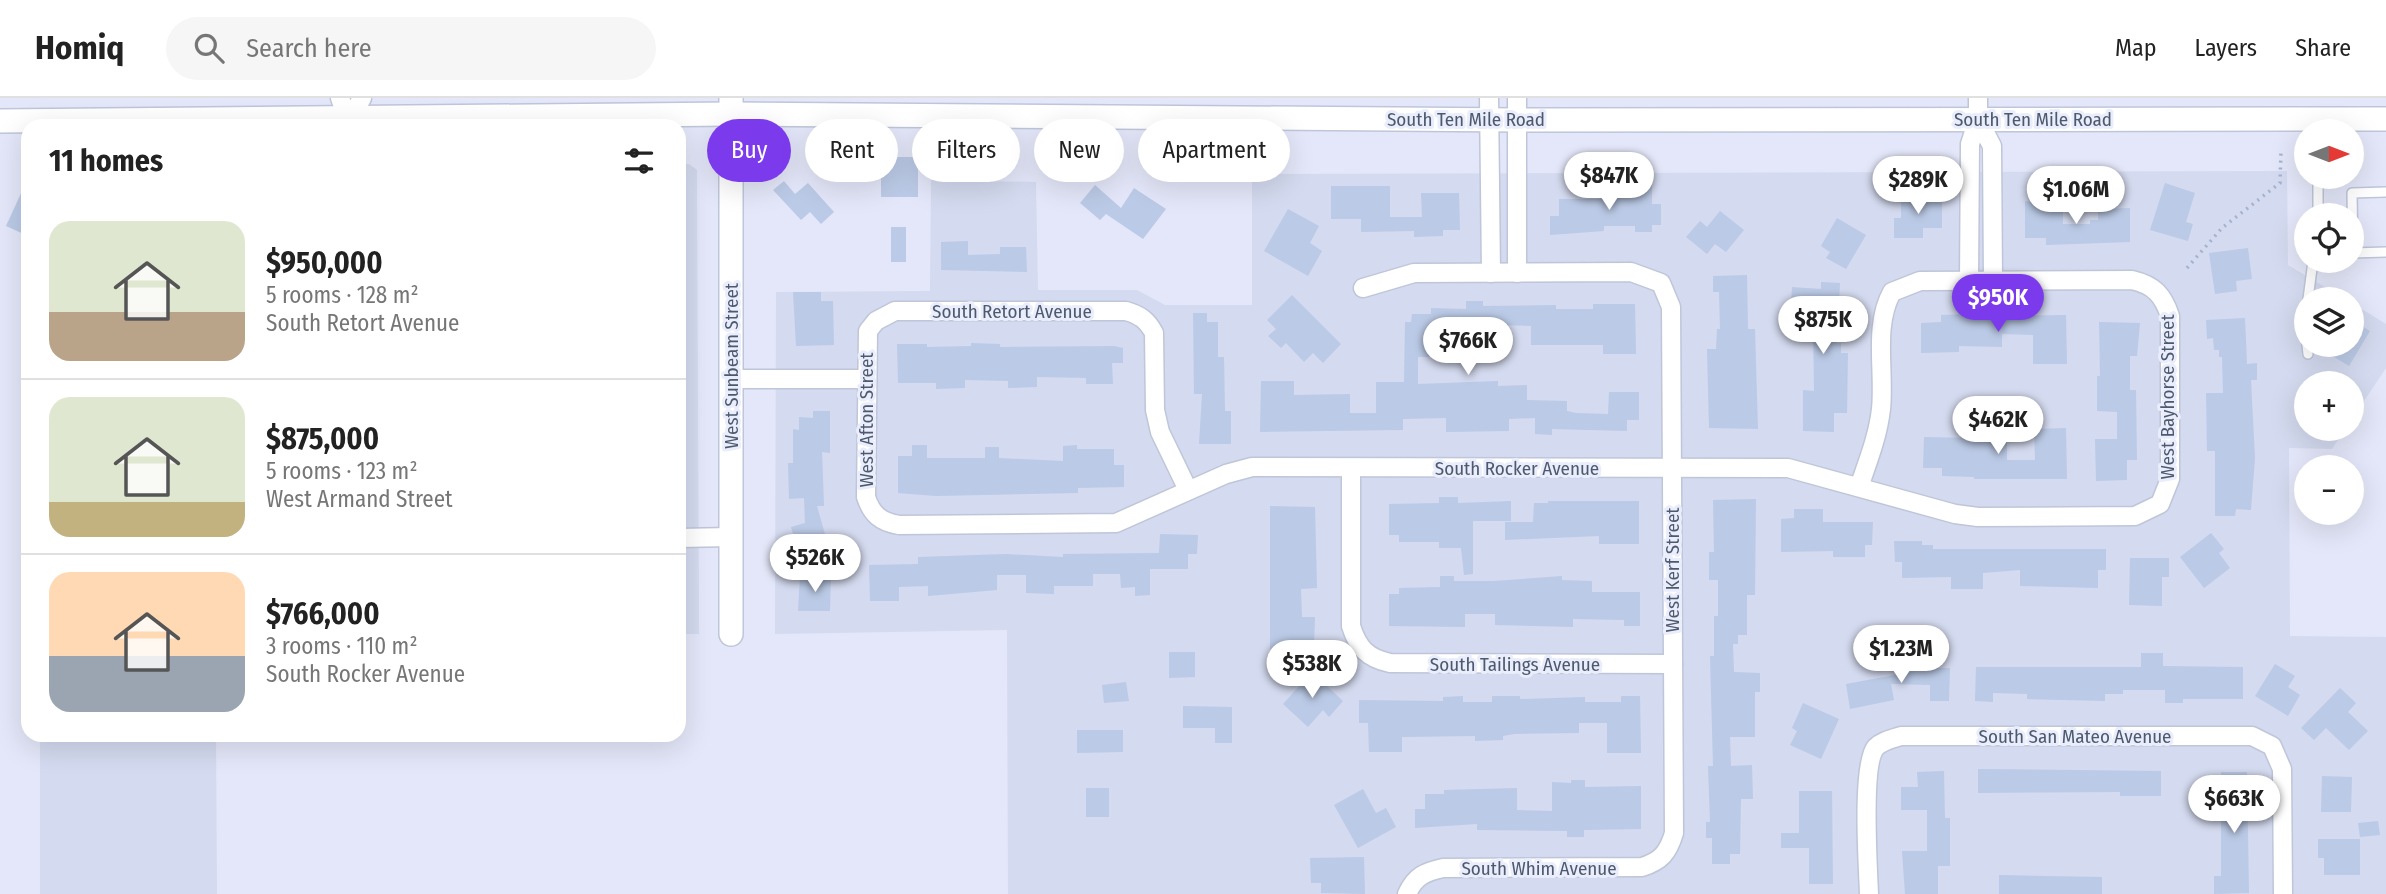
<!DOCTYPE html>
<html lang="en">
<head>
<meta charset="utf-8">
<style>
	body { margin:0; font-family:"Fira Sans Condensed",sans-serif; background:#f6f6f6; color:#222; height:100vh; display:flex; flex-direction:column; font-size:26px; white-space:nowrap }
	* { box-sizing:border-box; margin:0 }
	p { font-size:23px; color:#767676 }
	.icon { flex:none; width:38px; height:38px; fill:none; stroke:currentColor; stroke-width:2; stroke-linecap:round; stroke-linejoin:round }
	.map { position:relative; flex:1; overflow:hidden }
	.panel { position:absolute; left:21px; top:21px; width:665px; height:623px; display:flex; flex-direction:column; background:#fff; border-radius:21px; box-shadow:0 7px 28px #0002 }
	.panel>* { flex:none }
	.banner { position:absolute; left:707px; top:21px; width:665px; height:63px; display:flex; gap:14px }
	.needle { width:46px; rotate:90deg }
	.tools { position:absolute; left:2294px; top:21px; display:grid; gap:14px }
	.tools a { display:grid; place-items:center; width:70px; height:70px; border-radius:50%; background:#fff; box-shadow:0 7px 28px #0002; font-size:35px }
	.price { position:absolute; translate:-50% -60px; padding:0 16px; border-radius:24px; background:#fff; color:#222; font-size:23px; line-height:46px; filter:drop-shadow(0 2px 4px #0008) }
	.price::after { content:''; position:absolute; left:50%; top:42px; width:21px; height:16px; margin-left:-10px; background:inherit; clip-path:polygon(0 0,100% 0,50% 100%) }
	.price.active { background:#7c3aed; color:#fff }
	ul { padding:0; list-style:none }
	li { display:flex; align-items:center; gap:21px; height:175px; padding:0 28px }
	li+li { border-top:2px solid #e0e0e0 }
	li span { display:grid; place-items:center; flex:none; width:196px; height:140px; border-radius:21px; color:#555 }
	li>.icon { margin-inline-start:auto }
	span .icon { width:84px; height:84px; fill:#fffc; stroke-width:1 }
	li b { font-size:30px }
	h2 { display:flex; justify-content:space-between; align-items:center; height:84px; padding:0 28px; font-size:30px }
	.chip { padding:0 24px; border-radius:32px; background:#fff; box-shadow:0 7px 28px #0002; font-size:24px; line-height:63px }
	.chip.active { background:#7c3aed; color:#fff }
	header { display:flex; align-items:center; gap:42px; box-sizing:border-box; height:98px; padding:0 35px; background:#fff; border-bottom:2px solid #e0e0e0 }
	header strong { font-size:33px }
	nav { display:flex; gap:38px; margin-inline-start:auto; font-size:24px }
	.search { width:490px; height:63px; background:#f6f6f6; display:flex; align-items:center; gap:18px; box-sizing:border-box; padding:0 24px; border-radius:38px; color:#767676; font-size:26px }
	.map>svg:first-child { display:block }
</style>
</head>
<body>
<header>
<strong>Homiq</strong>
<div class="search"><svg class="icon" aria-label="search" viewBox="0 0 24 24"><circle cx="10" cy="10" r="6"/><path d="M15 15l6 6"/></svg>Search here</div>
<nav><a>Map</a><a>Layers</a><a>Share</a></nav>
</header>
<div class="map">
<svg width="2386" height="796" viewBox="0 0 2386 796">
	<rect width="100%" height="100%" fill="#e4e7f9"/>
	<g fill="#d4daef">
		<path d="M 679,66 L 689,66 L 697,72 L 699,536 L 679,536 Z"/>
		<path d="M 2287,73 L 2288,167 L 2345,201 L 2306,201 L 2306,247 L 2352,247 L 2352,205 L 2386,226 L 2386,270 L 2352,321 L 2352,285 L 2306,285 L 2306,331 L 2345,331 L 2332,351 L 2289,350 L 2290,538 L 2386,539 L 2386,796 L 1008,796 L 1007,532 L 775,536 L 776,194 L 930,193 L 931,82 L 1036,84 L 1038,192 L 1137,192 L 1165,207 L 1252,207 L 1252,76 Z"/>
		<path d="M 40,637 L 216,637 L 217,796 L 40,796 Z"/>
	</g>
	<g fill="#bbcae6">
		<rect x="881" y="59" width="37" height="40"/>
		<path d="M 28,80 L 28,138 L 6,128 Z"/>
		<path d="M 784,83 L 795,96 L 808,85 L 834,114 L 821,126 L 810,114 L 801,122 L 773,92 Z"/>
		<path d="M 2165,85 L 2195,95 L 2186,124 L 2193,126 L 2188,143 L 2150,132 Z"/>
		<path d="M 1095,87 L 1121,110 L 1134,90 L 1166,111 L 1143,141 L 1106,116 L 1100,122 L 1080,105 Z"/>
		<path d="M 1611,87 L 1652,87 L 1652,106 L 1661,106 L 1661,127 L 1652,127 L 1652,134 L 1635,134 L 1635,128 L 1604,128 L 1604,133 L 1550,137 L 1550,118 L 1559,118 L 1559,101 L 1611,101 Z"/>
		<path d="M 1331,88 L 1390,88 L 1390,119 L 1422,119 L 1421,95 L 1459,95 L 1460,132 L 1443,132 L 1443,138 L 1414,139 L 1414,133 L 1361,134 L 1361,121 L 1331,121 Z"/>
		<path d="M 1901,98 L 1942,98 L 1942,130 L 1923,130 L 1923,140 L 1894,140 L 1894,120 L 1901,120 Z"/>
		<path d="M 2025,103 L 2063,108 L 2063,126 L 2090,126 L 2090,122 L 2098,122 L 2098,111 L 2130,110 L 2130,144 L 2046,147 L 2046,140 L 2025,140 Z"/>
		<path d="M 1288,111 L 1319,128 L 1310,145 L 1322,153 L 1308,178 L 1264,153 Z"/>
		<path d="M 1720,113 L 1744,132 L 1726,154 L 1715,146 L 1707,156 L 1686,139 L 1700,123 L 1707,129 Z"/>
		<path d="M 1837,120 L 1866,137 L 1846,171 L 1826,160 L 1830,154 L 1821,148 Z"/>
		<rect x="891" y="129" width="15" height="35"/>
		<path d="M 968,143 L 968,157 L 1000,156 L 1000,149 L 1026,149 L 1027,174 L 941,172 L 941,144 Z"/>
		<path d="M 2248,150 L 2252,181 L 2236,183 L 2237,193 L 2215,196 L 2209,155 Z"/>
		<path d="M 1747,177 L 1748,231 L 1755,231 L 1758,331 L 1709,330 L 1707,251 L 1716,251 L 1717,231 L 1720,231 L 1719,194 L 1713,194 L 1713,178 Z"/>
		<path d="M 1821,184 L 1840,185 L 1837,245 L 1841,245 L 1841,255 L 1848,255 L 1847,315 L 1834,315 L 1834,334 L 1803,333 L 1803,292 L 1814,293 L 1813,223 L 1790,222 L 1792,189 L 1821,191 Z"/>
		<path d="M 793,194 L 821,194 L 821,203 L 833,203 L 834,247 L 796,248 Z"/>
		<path d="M 1292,197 L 1341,246 L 1323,265 L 1313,255 L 1304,264 L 1286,245 L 1281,250 L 1268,238 L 1276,231 L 1267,222 Z"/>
		<path d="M 1466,203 L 1483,203 L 1483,208 L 1556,207 L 1556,211 L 1593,211 L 1593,206 L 1635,206 L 1636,256 L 1603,256 L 1603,247 L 1531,247 L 1531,228 L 1498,227 L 1498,237 L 1458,236 L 1458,259 L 1418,259 L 1418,286 L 1498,283 L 1498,288 L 1527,287 L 1527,302 L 1567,303 L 1567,313 L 1576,315 L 1608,316 L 1609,294 L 1639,294 L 1639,322 L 1627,322 L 1627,333 L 1552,331 L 1552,337 L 1535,336 L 1535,320 L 1509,321 L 1509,333 L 1446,334 L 1446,320 L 1403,321 L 1403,332 L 1260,334 L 1261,283 L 1294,283 L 1294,297 L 1350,296 L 1350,315 L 1376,315 L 1376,284 L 1404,284 L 1405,224 L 1411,224 L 1412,216 L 1431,216 L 1431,210 L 1466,211 Z"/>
		<path d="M 1970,214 L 2010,214 L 2010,218 L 2066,217 L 2067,266 L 2033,266 L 2033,237 L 2002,236 L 2002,249 L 1959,248 L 1959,254 L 1921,255 L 1921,225 L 1941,224 L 1941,217 L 1970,216 Z"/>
		<path d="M 1193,215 L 1207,215 L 1207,224 L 1218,224 L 1218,259 L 1224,259 L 1225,313 L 1231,313 L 1231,346 L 1199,346 L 1202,296 L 1194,296 Z"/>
		<path d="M 2245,220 L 2247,266 L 2257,265 L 2257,282 L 2251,282 L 2255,360 L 2251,412 L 2236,411 L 2235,418 L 2215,418 L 2215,353 L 2207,353 L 2206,295 L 2223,295 L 2222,259 L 2219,259 L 2219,252 L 2214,252 L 2213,240 L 2207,241 L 2206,222 Z"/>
		<path d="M 2352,222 L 2370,233 L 2349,268 L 2314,247 L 2352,247 Z"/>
		<path d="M 2099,224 L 2140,225 L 2137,258 L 2130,258 L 2130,292 L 2136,292 L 2137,362 L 2127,362 L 2127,382 L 2096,383 L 2095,341 L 2117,341 L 2117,314 L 2097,313 L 2097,278 L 2100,278 Z"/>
		<path d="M 971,245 L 1000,246 L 1000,249 L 1114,248 L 1123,250 L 1123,265 L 1112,265 L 1113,286 L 1086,286 L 1086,280 L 1037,279 L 1037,289 L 1008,290 L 1008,283 L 965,282 L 965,290 L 936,291 L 936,285 L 898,285 L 897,246 L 927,246 L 927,249 L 971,248 Z"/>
		<path d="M 813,313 L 830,313 L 830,355 L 822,354 L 824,408 L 817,408 L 830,454 L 800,462 L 800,453 L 798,454 L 791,429 L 805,425 L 804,400 L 789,401 L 788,365 L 793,365 L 793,331 L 799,332 L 799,319 L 813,320 Z"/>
		<path d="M 2066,330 L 2067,381 L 1974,381 L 1974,379 L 1942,378 L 1942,370 L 1923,370 L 1924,339 L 1974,340 L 1974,332 L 2007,331 L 2007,362 L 2035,362 L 2034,331 Z"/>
		<path d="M 912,347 L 927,347 L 927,360 L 985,360 L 985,349 L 999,349 L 999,360 L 1063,363 L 1063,348 L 1077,347 L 1077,351 L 1114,351 L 1114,367 L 1124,367 L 1124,389 L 1078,390 L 1078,395 L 936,398 L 898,395 L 898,358 L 912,358 Z"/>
		<path d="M 1439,399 L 1458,399 L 1458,405 L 1511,403 L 1511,423 L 1473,423 L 1473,476 L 1464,477 L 1461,450 L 1439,450 L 1439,444 L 1399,444 L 1399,437 L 1389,437 L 1389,406 L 1439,405 Z"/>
		<path d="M 1756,401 L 1755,497 L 1747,497 L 1747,537 L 1738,537 L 1738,546 L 1733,546 L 1734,574 L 1760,575 L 1760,594 L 1755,594 L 1755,639 L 1730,639 L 1731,668 L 1752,667 L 1753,701 L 1741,701 L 1740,756 L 1730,756 L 1730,766 L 1712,766 L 1712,740 L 1706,740 L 1706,724 L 1710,724 L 1708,668 L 1713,668 L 1710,558 L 1714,558 L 1714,518 L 1718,518 L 1718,482 L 1709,482 L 1709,454 L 1714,454 L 1713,402 Z"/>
		<path d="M 1548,403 L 1639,403 L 1639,446 L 1599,446 L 1599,438 L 1505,442 L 1505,424 L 1533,424 L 1534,405 L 1548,405 Z"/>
		<path d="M 1270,408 L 1315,409 L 1317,490 L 1301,491 L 1302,519 L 1315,519 L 1314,548 L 1309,548 L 1309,563 L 1270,563 Z"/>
		<path d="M 1794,411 L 1823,411 L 1823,424 L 1873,424 L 1872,447 L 1865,447 L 1865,459 L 1833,459 L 1833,453 L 1781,454 L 1781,421 L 1794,420 Z"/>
		<path d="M 2211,435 L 2224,451 L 2219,455 L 2230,470 L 2204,490 L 2180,459 Z"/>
		<path d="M 1160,436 L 1198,437 L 1197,456 L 1188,456 L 1188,471 L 1150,471 L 1150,497 L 1135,498 L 1135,489 L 1121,490 L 1120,476 L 1093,476 L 1093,488 L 1054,488 L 1054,496 L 1026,495 L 1026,477 L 997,477 L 997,492 L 928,498 L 928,488 L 899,489 L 899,503 L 870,503 L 869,467 L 918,466 L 918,459 L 1006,456 L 1063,459 L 1063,456 L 1159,455 Z"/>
		<path d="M 1894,443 L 1922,443 L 1922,447 L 1933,447 L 1933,451 L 2106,451 L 2106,472 L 2098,472 L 2098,490 L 2020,488 L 2020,472 L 1983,475 L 1983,491 L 1951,491 L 1951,479 L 1902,480 L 1902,464 L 1895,464 Z"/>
		<path d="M 2130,460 L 2169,460 L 2169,479 L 2162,479 L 2162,508 L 2129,507 Z"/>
		<path d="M 800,478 L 831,478 L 830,513 L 798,513 Z"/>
		<path d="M 1440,478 L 1454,478 L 1454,483 L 1494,483 L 1562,478 L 1562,482 L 1592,483 L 1592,494 L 1640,494 L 1640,528 L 1624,528 L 1624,522 L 1573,521 L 1573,529 L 1495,527 L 1495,516 L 1465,516 L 1465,529 L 1389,528 L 1389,496 L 1399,496 L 1399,490 L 1440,489 Z"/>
		<path d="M 1169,554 L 1195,554 L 1195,579 L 1169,580 Z"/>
		<path d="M 2141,555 L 2163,555 L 2163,568 L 2243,569 L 2243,601 L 2183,601 L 2183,605 L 2165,605 L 2165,592 L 2123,592 L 2123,596 L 2105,596 L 2105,603 L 2027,601 L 2027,596 L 1993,595 L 1993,604 L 1975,603 L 1976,569 L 2141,569 Z"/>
		<path d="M 1911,562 L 1935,562 L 1935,570 L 1950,570 L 1949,603 L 1930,603 L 1930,587 L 1891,586 L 1894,602 L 1850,611 L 1846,586 L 1911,574 Z"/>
		<path d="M 2275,566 L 2295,578 L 2288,589 L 2300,597 L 2288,618 L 2255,598 Z"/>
		<path d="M 1312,574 L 1343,603 L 1329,619 L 1323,612 L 1308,629 L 1283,606 Z"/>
		<path d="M 1126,584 L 1129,603 L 1104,605 L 1102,587 Z"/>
		<path d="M 2340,590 L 2356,605 L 2348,614 L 2368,633 L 2349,652 L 2326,630 L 2314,642 L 2301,630 Z"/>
		<path d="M 1463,598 L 1463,604 L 1492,604 L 1492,598 L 1520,598 L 1520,601 L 1585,599 L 1585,604 L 1621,604 L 1621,598 L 1640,598 L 1641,655 L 1607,655 L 1607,625 L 1579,625 L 1579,635 L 1514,636 L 1503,638 L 1503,642 L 1475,643 L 1475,638 L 1402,639 L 1402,654 L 1369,654 L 1368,625 L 1359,625 L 1359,602 L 1443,603 L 1443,599 Z"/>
		<path d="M 1803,605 L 1839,621 L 1821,661 L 1790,647 L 1797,633 L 1792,630 Z"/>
		<path d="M 1183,608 L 1232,609 L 1232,645 L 1215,645 L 1215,630 L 1183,630 Z"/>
		<path d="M 1077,632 L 1123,632 L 1123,654 L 1077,655 Z"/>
		<path d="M 1978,671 L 2161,673 L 2161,698 L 2120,698 L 2120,694 L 1978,695 Z"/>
		<path d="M 1944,673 L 1945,720 L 1950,720 L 1950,768 L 1938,768 L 1938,796 L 1905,796 L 1902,753 L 1927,753 L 1927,712 L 1901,712 L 1901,689 L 1918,689 L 1917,674 Z"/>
		<path d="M 2221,674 L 2247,674 L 2249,795 L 2214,796 L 2214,778 L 2221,778 Z"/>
		<path d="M 2322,678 L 2352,679 L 2351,714 L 2321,714 Z"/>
		<path d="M 1571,682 L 1585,682 L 1585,689 L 1641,688 L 1641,731 L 1584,732 L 1584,739 L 1567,739 L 1567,733 L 1477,732 L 1477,726 L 1415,730 L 1415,711 L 1425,711 L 1425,696 L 1444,696 L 1444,692 L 1517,690 L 1517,712 L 1552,713 L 1552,684 L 1571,685 Z"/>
		<rect x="1086" y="690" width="23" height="29"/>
		<path d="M 1363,691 L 1376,715 L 1386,710 L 1396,729 L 1358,750 L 1334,707 Z"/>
		<path d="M 1799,693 L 1832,693 L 1833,786 L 1809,786 L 1809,750 L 1781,750 L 1781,735 L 1799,735 Z"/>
		<path d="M 2378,723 L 2380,737 L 2360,739 L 2358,725 Z"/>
		<path d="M 2318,741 L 2360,741 L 2360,777 L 2324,777 L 2324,760 L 2318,760 Z"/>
		<path d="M 1364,759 L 1365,796 L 1321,795 L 1321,785 L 1311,785 L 1310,760 Z"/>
		<path d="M 1999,777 L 2102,779 L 2102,796 L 1999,796 Z"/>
	</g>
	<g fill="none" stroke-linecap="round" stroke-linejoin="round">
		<defs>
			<g id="service">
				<path d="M 2318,79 L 2318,117"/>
				<path d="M 2352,155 L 2386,154"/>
				<path d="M 2353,155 L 2352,95 L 2386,94"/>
				<path d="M 2308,201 L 2313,163"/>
				<path d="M 2306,223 L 2306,235"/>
				<path d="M 2307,247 L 2308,256"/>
			</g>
			<g id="minor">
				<path d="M 340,0 L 350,28"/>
				<path d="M 1489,0 L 1491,175"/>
				<path d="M 1978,0 L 1978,21"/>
				<path d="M 350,21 L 362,0"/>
				<path d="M 1517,175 L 1517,0"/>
				<path d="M 1969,183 L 1970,46 L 1978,21 L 1992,48 L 1993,183"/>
				<path d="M 1363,190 L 1414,175 L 1631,174 L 1661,185 L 1671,209 L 1674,735 C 1668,755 1661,763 1642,769 L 1443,770 C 1425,774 1415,778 1407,796"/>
				<path d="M 731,281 L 866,281"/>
				<path d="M 1351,370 L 1351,528 C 1358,550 1367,560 1390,565 L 1673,566"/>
				<path d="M 1188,392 L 1160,334 L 1155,312 L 1154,235 C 1147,222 1140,217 1126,213 L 895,213 L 876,223 L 868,233 L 866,399 C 872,417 881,424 899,427 L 1116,425 L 1226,376 L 1252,369 L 1788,370 L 1955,416 L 1978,419 L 2135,418 L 2160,406 L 2170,381 L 2170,218 C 2163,197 2154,187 2132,182 L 1920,183 L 1892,194 C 1873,228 1885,273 1881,311 C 1878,338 1868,363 1859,389"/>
				<path d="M 679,440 L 731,439"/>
				<path d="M 1869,796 C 1868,769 1861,666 1876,649 C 1882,643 1892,641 1901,638 L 2252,638 L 2272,648 L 2282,671 L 2283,796"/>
			</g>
			<g id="tertiary">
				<path d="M 731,0 L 731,536"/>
				<path d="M 0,23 L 731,16 L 1517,22 L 2386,21"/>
			</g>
		</defs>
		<use href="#service" stroke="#bfc6d9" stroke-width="12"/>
		<use href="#minor" stroke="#bfc6d9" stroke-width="21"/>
		<use href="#tertiary" stroke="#bfc6d9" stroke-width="26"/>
		<path stroke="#a3b3cf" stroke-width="3.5" stroke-dasharray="2 5" stroke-linecap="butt" d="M 2187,170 L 2222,130 L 2280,85 L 2281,54"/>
		<use href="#service" stroke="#fff" stroke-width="9"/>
		<use href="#minor" stroke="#fff" stroke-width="18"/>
		<use href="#tertiary" stroke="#fff" stroke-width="23"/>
	</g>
	<g text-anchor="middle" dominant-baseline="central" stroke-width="6" stroke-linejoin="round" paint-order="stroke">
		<g font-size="19" fill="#4d5a6e" stroke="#eaedfc">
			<text x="1466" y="21">South Ten Mile Road</text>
			<text x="2033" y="21">South Ten Mile Road</text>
			<text x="1012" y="213">South Retort Avenue</text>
			<text transform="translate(731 268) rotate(-90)">West Sunbeam Street</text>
			<text transform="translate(2167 299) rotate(-90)">West Bayhorse Street</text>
			<text transform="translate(866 322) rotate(-90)">West Afton Street</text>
			<text x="1517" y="370">South Rocker Avenue</text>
			<text transform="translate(1672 472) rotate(-90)">West Kerf Street</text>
			<text x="1515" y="566">South Tailings Avenue</text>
			<text x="2075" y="638">South San Mateo Avenue</text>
			<text x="1539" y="770">South Whim Avenue</text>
		</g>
	</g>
</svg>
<div class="tools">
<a><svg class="needle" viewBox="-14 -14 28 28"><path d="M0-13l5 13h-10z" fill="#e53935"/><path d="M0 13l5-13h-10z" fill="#767676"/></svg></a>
<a><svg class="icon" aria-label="locate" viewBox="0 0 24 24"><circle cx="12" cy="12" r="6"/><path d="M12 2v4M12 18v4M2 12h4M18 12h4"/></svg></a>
<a><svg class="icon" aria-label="layers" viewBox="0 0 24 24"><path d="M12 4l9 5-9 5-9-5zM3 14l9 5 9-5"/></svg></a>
<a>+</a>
<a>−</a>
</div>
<b class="price" style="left:1609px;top:114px">$847K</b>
<b class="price" style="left:1918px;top:118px">$289K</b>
<b class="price" style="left:2076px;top:128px">$1.06M</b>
<b class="price active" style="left:1998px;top:236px">$950K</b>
<b class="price" style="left:1823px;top:258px">$875K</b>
<b class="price" style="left:1468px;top:279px">$766K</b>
<b class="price" style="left:1998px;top:358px">$462K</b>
<b class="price" style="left:815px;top:496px">$526K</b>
<b class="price" style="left:1901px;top:587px">$1.23M</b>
<b class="price" style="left:1312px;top:602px">$538K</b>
<b class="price" style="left:2234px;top:737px">$663K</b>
<div class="banner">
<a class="chip active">Buy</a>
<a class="chip">Rent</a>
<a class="chip">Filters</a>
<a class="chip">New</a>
<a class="chip">Apartment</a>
</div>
<section class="panel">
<h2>11 homes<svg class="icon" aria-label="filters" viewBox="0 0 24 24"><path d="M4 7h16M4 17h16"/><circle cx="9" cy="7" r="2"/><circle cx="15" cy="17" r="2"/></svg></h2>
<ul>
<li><span style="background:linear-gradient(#dfe7d0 65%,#b9a48a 0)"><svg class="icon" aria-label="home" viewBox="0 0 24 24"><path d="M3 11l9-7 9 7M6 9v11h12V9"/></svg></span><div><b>$950,000</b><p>5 rooms · 128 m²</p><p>South Retort Avenue</p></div></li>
<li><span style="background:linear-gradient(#dfe7d0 75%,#c2b280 0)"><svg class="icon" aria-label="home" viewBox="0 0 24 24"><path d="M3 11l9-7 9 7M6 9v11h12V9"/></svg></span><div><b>$875,000</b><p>5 rooms · 123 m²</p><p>West Armand Street</p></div></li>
<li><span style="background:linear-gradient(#ffd9b3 60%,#9aa5b1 0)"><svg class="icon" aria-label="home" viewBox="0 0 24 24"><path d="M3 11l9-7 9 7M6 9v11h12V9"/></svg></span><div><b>$766,000</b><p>3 rooms · 110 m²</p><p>South Rocker Avenue</p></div></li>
</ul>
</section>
</div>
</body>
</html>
